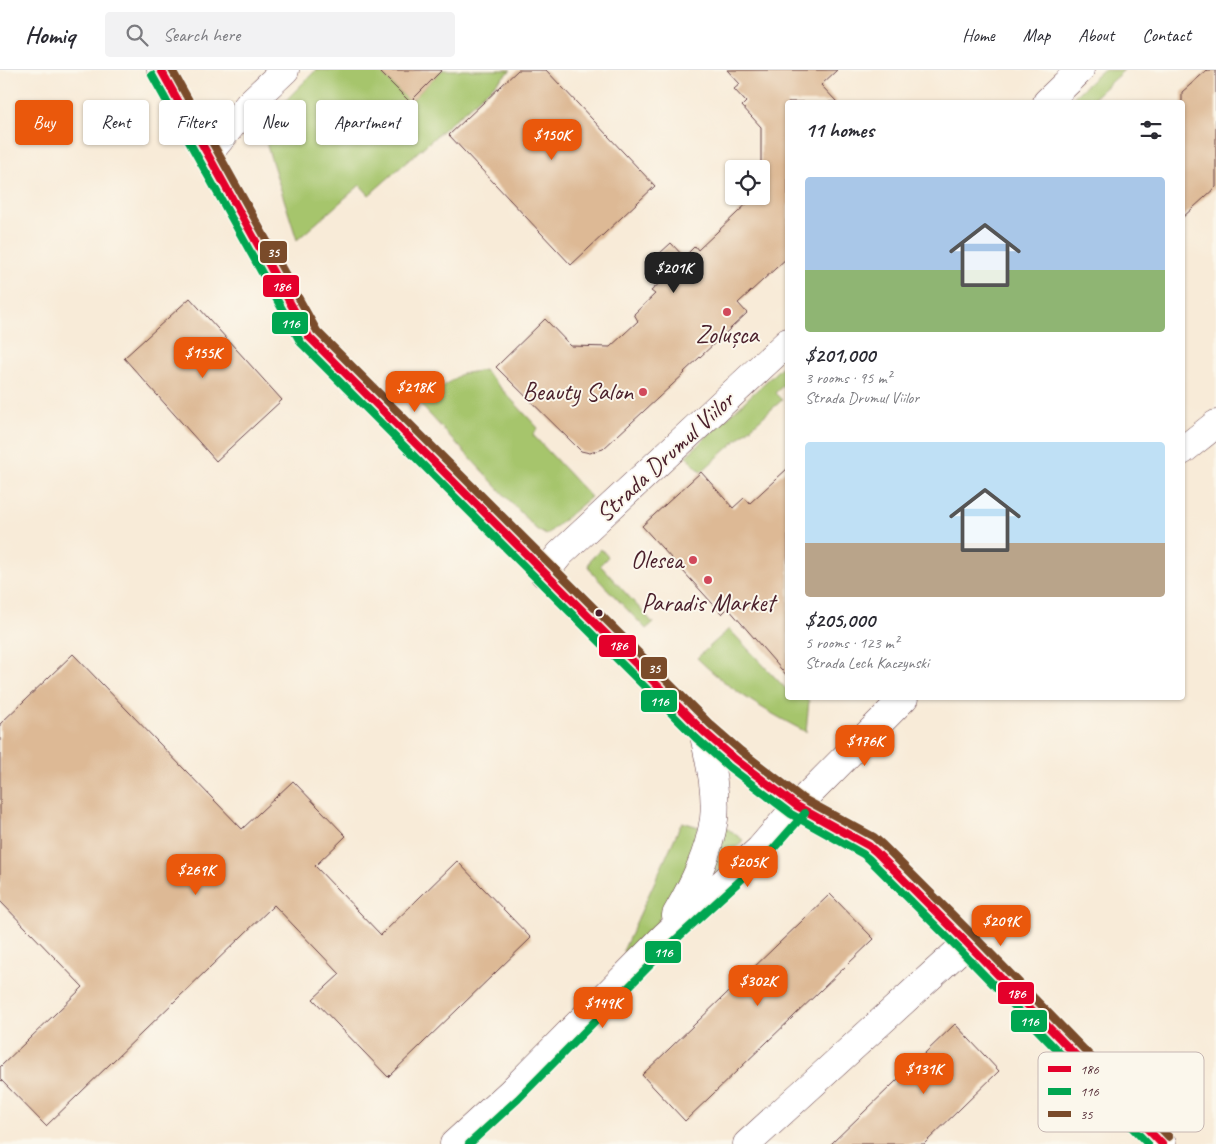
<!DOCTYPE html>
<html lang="en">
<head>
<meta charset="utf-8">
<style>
	body { margin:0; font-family:Caveat,sans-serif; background:#f2f2f3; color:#2b2b33; height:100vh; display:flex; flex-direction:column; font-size:19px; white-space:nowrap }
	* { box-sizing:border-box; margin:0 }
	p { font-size:16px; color:#7c7c81 }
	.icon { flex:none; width:28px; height:28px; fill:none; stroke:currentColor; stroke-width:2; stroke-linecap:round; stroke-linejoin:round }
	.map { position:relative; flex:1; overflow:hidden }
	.drawer { position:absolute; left:785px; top:30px; width:400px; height:600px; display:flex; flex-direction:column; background:#fff; border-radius:5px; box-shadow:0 1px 4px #0004 }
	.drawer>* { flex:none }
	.banner { position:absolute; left:15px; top:30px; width:475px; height:45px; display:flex; gap:10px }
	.fabs { position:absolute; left:725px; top:90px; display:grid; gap:10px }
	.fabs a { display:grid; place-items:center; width:45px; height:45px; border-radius:5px; background:#fff; box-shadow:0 1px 4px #0004; font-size:25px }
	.price { position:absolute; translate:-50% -42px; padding:0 11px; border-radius:10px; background:#ea580c; color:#fff; font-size:16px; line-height:32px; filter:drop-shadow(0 1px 2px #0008) }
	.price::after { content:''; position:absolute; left:50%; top:30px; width:15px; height:11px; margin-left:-8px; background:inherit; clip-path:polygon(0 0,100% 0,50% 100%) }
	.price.current { background:#222; color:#fff }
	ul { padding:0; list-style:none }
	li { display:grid; align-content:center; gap:10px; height:265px; padding:0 20px }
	li span { display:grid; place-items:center; height:155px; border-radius:5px; color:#555 }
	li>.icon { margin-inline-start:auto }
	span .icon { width:90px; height:90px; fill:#fffc; stroke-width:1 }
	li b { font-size:21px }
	h2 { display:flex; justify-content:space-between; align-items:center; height:60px; padding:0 20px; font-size:21px }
	.chip { padding:0 18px; border-radius:5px; background:#fff; box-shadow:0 1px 4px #0004; font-size:18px; line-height:45px }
	.chip.current { background:#ea580c; color:#fff }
	header { display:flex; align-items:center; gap:30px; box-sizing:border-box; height:70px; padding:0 25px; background:#fff; border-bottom:1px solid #e1e1e2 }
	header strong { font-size:24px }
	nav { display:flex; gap:28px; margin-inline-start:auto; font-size:18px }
	.search { width:350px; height:45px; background:#f2f2f3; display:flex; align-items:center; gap:12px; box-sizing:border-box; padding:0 18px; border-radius:5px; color:#7c7c81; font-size:19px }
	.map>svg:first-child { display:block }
</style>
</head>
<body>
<header>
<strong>Homiq</strong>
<div class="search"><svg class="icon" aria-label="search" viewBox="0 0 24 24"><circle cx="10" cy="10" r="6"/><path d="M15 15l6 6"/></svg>Search here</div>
<nav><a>Home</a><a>Map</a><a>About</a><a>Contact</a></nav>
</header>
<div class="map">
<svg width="1216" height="1074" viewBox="0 0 1216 1074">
	<rect width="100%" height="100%" fill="#fbf7ec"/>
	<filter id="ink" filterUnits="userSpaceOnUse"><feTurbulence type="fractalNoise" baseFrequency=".02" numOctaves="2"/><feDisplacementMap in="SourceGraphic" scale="10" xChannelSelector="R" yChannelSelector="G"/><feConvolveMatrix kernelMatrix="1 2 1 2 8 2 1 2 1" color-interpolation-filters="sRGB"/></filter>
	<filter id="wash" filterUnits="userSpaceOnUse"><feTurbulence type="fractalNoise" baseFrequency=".0096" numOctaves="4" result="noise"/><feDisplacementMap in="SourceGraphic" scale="20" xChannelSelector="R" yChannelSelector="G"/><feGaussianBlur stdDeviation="1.12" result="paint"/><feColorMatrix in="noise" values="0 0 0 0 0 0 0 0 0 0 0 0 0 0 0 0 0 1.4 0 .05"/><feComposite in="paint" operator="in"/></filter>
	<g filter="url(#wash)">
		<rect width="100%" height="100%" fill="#f8ebd8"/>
		<g fill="#a6c56c" stroke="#78724c">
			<path d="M 316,0 L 378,0 L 410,32 L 442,0 L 511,0 L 369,125 L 360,115 L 297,170 L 267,76 L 268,56 L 280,36 Z"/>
			<path d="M 1103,0 L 1124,0 L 1089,32 L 1068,32 Z"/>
			<path d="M 787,292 L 787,312 L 775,323 L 782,330 L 701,402 L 686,386 Z"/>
			<path d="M 484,300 L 538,358 L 533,365 L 591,427 L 546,465 L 536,459 L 419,333 L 461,304 Z"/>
			<path d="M 601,479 L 608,487 L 600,495 L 653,553 L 646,559 L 594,505 L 588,496 L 591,489 Z"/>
			<path d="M 729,559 L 787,620 L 788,628 L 803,628 L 809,631 L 806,662 C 764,640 731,621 697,588 Z"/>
			<path d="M 682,752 L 699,757 L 697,779 L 653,860 L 628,884 L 623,881 Z"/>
			<path d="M 720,758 L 728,759 L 743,770 L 711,809 Z"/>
		</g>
		<g id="blocks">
			<g fill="#ddb995">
				<path d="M 378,0 L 442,0 L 410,32 Z"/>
				<path d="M 518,0 L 546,0 L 655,116 L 571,195 L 449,65 Z"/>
				<path d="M 727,0 L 837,0 L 821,15 L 837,32 L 788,32 L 788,187 L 738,233 L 747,243 L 684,302 L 685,303 L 603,379 L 590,383 L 581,381 L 496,297 L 545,249 L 571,276 L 610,277 L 638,251 L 634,244 L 655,224 L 651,221 L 663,210 L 648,194 L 671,173 L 684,187 L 695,176 L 698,180 L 755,126 L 761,126 L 761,57 L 742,36 L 746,32 L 734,19 L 740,14 Z"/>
				<path d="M 1207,0 L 1216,0 L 1216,117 L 1182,148 L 1182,22 Z"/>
				<path d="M 190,228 L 282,330 L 216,391 L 124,288 Z"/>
				<path d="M 788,398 L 788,607 L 728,538 L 722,544 L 642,456 L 701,402 L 733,438 L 744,428 L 750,433 Z"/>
				<path d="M 73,584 L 242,759 L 293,711 L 346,766 L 315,796 L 381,865 L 457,791 L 531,868 L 388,1007 L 313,929 L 340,904 L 274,835 L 46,1056 L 0,1009 L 0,997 L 83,917 L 0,831 L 0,654 Z"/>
				<path d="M 830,824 L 874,869 L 685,1051 L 642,1005 Z"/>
				<path d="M 955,954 L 999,1001 L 924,1074 L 831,1074 Z"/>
			</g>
		</g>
	</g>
	<g filter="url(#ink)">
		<use href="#blocks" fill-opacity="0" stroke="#643e45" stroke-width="1"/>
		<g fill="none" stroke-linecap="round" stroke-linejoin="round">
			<defs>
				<g id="minor">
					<path d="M 161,0 L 309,267 L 703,661 L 735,689 L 797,736 L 869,776 L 876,782 L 967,873 L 1162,1074"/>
					<path d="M 1047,32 L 1080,0"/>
					<path d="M 208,84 L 250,33 L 285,0"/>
					<path d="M 1182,381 L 1216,354"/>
					<path d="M 544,504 L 560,484 L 788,272"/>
					<path d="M 676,845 C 693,815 709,784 714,749 C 717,719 709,689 703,661"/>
					<path d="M 454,1074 L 511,1022 L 665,866 L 760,779 L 797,736 L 904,628"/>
					<path d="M 747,1074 L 967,873"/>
				</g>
			</defs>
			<use href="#minor" stroke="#643e45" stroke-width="29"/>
			<use href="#minor" stroke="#fff" stroke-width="28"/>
			<defs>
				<path id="bus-1" d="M 161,0 L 309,267 L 703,661 L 735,689 L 797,736 L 869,776 L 876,782 L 967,873 L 1162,1074"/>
				<g id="bus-2">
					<path d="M 152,5 L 301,273 L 696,668 L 729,697 L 791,744 L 863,784 L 869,789 L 960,880 L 1148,1074"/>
					<path d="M 469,1074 L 518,1029 L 672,873 L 767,786 L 805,743"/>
				</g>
				<path id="bus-3" d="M 172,0 L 317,261 L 710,654 L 741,681 L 802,728 L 874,767 L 883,775 L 974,866 L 1169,1067"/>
			</defs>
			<use href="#bus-1" stroke="#fbf7ec" stroke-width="11"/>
			<use href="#bus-2" stroke="#fbf7ec" stroke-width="11"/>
			<use href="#bus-3" stroke="#fbf7ec" stroke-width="11"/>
			<use href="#bus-1" stroke="#e4002b" stroke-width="8"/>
			<use href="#bus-2" stroke="#00a651" stroke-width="8"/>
			<use href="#bus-3" stroke="#7a4b2a" stroke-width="8"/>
		</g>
	</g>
	<g fill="#d1495b" stroke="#fbf7ec" stroke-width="2">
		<circle cx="727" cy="242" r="5"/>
		<circle cx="643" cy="322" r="5"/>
		<circle cx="693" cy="490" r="5"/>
		<circle cx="708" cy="510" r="5"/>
	</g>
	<circle fill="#4a1f2b" stroke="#fbf7ec" stroke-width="2" cx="599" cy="543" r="4.5"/>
	<g text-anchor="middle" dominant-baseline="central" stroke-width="4" stroke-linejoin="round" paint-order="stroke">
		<g font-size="25" fill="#4a1f2b" stroke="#fbf7ec">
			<text x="727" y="265">Zolușca</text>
			<text x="633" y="322" text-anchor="end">Beauty Salon</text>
			<text x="683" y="490" text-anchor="end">Olesea</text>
			<text x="708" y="533">Paradis Market</text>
		</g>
		<g font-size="25" fill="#4a1f2b" stroke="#fbf7ec">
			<text transform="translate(665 387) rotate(-43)">Strada Drumul Viilor</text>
		</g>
	</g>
	<rect x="1038" y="982" width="166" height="80" rx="8" fill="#fbf7ec" stroke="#c6b6b2" stroke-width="1"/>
	<rect x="1048" y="996" width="23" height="6" fill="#e4002b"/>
	<rect x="1048" y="1018" width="23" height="7" fill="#00a651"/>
	<rect x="1048" y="1041" width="23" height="6" fill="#7a4b2a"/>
	<g font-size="14" fill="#4a1f2b">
		<text x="1080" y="1004">186</text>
		<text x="1080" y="1026">116</text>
		<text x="1080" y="1049">35</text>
	</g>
	<g stroke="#fbf7ec" stroke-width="2">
		<rect x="259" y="170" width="29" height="24" rx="5" fill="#7a4b2a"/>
		<rect x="262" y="204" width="38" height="24" rx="5" fill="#e4002b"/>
		<rect x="271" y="241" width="38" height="24" rx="5" fill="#00a651"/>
		<rect x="598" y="564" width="39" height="24" rx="5" fill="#e4002b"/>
		<rect x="640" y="586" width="28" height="24" rx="5" fill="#7a4b2a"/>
		<rect x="640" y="619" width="38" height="24" rx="5" fill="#00a651"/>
		<rect x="644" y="870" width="38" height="24" rx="5" fill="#00a651"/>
		<rect x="997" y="911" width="38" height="24" rx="5" fill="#e4002b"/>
		<rect x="1010" y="939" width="38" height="24" rx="5" fill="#00a651"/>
	</g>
	<g font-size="14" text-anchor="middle" font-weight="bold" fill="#fff">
		<text x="273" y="187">35</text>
		<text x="281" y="221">186</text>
		<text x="290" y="258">116</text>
		<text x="618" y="580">186</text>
		<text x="654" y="603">35</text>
		<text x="659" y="636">116</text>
		<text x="663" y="887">116</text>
		<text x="1016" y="928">186</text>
		<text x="1029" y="956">116</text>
	</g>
</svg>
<div class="fabs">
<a><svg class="icon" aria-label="locate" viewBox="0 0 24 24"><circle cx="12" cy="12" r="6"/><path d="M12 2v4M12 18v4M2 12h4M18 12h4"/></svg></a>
</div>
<b class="price" style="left:552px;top:91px">$150K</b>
<b class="price current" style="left:674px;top:224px">$201K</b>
<b class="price" style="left:203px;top:309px">$155K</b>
<b class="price" style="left:415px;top:343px">$218K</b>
<b class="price" style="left:865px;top:697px">$176K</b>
<b class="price" style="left:748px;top:818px">$205K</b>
<b class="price" style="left:196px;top:826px">$269K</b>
<b class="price" style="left:1001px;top:877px">$209K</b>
<b class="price" style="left:758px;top:937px">$302K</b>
<b class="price" style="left:603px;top:959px">$149K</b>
<b class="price" style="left:924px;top:1025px">$131K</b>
<div class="banner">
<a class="chip current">Buy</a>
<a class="chip">Rent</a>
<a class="chip">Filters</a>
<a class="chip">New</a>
<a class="chip">Apartment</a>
</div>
<section class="drawer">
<h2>11 homes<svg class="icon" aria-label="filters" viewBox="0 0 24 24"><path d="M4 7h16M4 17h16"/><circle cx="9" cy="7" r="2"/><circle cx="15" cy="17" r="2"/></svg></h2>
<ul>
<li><span style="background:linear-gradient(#a9c7e8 60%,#8fb573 0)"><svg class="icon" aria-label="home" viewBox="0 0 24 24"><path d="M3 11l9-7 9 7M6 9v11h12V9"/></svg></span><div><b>$201,000</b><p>3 rooms · 95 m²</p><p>Strada Drumul Viilor</p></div></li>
<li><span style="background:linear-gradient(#bfe0f5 65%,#b9a48a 0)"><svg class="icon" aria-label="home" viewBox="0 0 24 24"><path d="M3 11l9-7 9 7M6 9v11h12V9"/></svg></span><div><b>$205,000</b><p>5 rooms · 123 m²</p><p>Strada Lech Kaczynski</p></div></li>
</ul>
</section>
</div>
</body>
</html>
